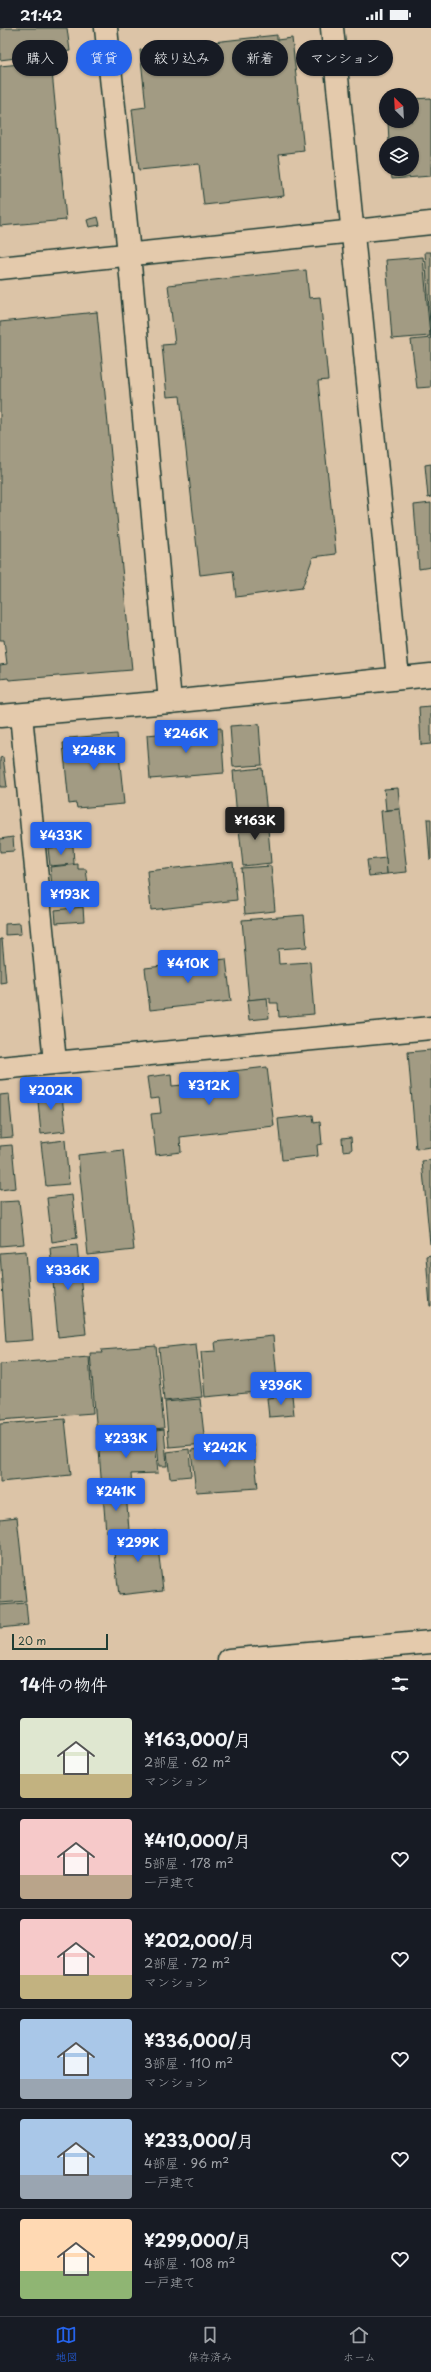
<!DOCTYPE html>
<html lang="ja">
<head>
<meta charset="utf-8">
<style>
	body { margin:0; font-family:"Playpen Sans","Klee One",sans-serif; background:#20242c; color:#f1f3f6; height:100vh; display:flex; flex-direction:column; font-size:15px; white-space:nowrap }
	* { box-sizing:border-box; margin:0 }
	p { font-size:13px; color:#9ea1a6 }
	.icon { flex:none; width:22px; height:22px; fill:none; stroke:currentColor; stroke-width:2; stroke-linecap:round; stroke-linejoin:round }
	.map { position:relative; height:1632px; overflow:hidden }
	.sheet { display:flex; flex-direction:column; background:#171b24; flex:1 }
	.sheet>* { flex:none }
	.guide { position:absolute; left:12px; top:12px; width:407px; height:36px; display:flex; gap:8px }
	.needle { width:26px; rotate:336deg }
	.controls { position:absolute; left:379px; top:60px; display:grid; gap:8px }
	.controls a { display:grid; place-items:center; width:40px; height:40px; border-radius:50%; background:#171b24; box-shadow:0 1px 3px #0004; font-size:20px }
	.scale { position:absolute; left:12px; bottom:10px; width:96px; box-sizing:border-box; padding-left:4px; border:2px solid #1f3d34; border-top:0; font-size:11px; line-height:14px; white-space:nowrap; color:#1f3d34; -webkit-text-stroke:3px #e4caac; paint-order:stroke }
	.price { position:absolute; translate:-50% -34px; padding:0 9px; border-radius:4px; background:#2563eb; color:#fff; font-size:13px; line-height:26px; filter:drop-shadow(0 1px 2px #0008) }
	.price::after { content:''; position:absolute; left:50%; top:24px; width:12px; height:9px; margin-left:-6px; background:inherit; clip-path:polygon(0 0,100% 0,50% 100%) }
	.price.on { background:#222; color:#fff }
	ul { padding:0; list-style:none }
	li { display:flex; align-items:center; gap:12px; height:100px; padding:0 20px }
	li+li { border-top:1px solid #363941 }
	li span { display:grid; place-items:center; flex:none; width:112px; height:80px; border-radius:4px; color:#555 }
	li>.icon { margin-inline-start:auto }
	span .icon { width:48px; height:48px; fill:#fffc; stroke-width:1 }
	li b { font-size:17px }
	h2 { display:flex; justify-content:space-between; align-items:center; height:48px; padding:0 20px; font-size:17px }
	.tag { padding:0 14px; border-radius:18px; background:#171b24; box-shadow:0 1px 3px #0004; font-size:14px; line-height:36px }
	.tag.on { background:#2563eb; color:#fff }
	.status { display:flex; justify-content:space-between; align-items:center; height:28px; padding:0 20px; background:#171b24; direction:ltr }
	.status svg { height:11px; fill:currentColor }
	.tab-bar { display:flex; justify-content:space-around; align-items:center; height:56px; border-top:1px solid #363941; background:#171b24; font-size:11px; color:#9ea1a6 }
	.tab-bar a { display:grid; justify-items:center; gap:2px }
	.tab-bar .on { color:#2563eb }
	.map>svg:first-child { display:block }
</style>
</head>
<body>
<div class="status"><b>21:42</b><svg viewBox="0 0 49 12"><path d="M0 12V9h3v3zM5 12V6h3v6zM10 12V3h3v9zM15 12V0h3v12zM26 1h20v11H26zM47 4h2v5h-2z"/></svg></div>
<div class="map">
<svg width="431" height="1632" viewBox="0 0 431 1632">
	<rect width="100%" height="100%" fill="#dcc4a7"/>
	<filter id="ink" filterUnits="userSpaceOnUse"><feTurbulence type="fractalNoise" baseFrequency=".025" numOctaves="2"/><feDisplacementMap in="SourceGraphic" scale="8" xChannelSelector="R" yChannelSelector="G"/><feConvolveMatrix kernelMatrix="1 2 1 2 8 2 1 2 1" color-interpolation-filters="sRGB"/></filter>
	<g filter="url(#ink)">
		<g fill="#a29b83" stroke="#1f3d34">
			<path d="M 0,0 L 67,0 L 70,23 L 0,32 Z"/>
			<path d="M 277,7 L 277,12 L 292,10 L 304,123 L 279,126 L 284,168 L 204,177 L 199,136 L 139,142 L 132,81 L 146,79 L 140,22 Z"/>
			<path d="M 51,33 L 66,192 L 0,198 L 0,38 Z"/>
			<path d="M 431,70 L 431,148 L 392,151 L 391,141 L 412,141 L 412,115 L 389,115 L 388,93 L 412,93 L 412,71 Z"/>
			<path d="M 98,189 L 100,197 L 89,199 L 87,192 Z"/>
			<path d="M 425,224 L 431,224 L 431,359 L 417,360 L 411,312 L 431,310 Z"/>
			<path d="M 423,229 L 430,308 L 392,311 L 386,232 Z"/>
			<path d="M 306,242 L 309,270 L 320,269 L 328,352 L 318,353 L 336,526 L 313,529 L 302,560 L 236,569 L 233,543 L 200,547 L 180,368 L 167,369 L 162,317 L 175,316 L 168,257 Z"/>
			<path d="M 97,284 L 132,642 L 9,652 L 8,650 L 0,651 L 0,637 L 7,636 L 4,612 L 0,612 L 0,294 Z"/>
			<path d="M 431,436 L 431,469 L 428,470 L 425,437 Z"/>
			<path d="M 431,475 L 431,539 L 419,541 L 414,477 Z"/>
			<path d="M 431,678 L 431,716 L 421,717 L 419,679 Z"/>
			<path d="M 259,696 L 262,737 L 233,739 L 230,698 Z"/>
			<path d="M 221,700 L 224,745 L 150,751 L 147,707 Z"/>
			<path d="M 117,706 L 124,776 L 77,780 L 76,775 L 69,776 L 63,715 L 70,714 L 69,710 Z"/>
			<path d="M 3,729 L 7,759 L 0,759 L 0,730 Z"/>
			<path d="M 262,740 L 267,786 L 237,789 L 233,743 Z"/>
			<path d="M 398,760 L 400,781 L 386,782 L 384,761 Z"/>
			<path d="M 400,781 L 407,844 L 387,846 L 381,783 Z"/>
			<path d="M 267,789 L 271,835 L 243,838 L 238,792 Z"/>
			<path d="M 427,791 L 431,791 L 431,831 L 430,832 Z"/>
			<path d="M 13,809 L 14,823 L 0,824 L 0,811 Z"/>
			<path d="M 73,818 L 74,836 L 50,838 L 48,820 Z"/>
			<path d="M 386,830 L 387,846 L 369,848 L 367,832 Z"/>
			<path d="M 233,834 L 237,872 L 151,882 L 147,843 Z"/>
			<path d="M 78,836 L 78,841 L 86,841 L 90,872 L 54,876 L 50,839 Z"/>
			<path d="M 271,838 L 275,883 L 245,886 L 241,840 Z"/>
			<path d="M 83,879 L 84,893 L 56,895 L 55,882 Z"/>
			<path d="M 304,887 L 307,919 L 278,921 L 279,936 L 310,934 L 314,986 L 279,989 L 278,975 L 270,975 L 270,970 L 249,972 L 242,892 Z"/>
			<path d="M 20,895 L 21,906 L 5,907 L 5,896 Z"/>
			<path d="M 0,911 L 2,911 L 6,954 L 0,955 Z"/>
			<path d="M 226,931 L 231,973 L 150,982 L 145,940 Z"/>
			<path d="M 267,970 L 269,990 L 249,992 L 247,972 Z"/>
			<path d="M 431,1022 L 431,1119 L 416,1121 L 408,1024 Z"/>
			<path d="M 267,1039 L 274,1098 L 180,1109 L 181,1124 L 156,1127 L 151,1086 L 161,1085 L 159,1070 L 150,1071 L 147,1049 L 171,1046 L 172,1058 L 183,1057 L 182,1049 Z"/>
			<path d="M 61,1060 L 66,1103 L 41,1106 L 37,1062 Z"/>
			<path d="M 9,1066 L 13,1109 L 0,1110 L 0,1067 Z"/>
			<path d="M 313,1087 L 314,1095 L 320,1094 L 322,1116 L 317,1117 L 318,1128 L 282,1132 L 278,1091 Z"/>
			<path d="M 351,1109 L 352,1122 L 343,1123 L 342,1110 Z"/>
			<path d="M 65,1112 L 69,1156 L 46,1158 L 41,1115 Z"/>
			<path d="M 12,1117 L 16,1160 L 0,1162 L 0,1118 Z"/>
			<path d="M 123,1122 L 134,1222 L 88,1227 L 78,1127 Z"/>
			<path d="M 431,1132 L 431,1216 L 430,1216 L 422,1133 Z"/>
			<path d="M 72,1167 L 77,1210 L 52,1214 L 47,1170 Z"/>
			<path d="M 19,1173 L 24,1216 L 0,1218 L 0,1174 Z"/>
			<path d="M 77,1217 L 86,1306 L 58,1309 L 50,1220 Z"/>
			<path d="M 26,1223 L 33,1312 L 6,1314 L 0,1225 Z"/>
			<path d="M 431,1227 L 431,1278 L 430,1278 L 426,1228 Z"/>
			<path d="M 273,1308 L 278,1362 L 205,1369 L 201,1324 L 216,1323 L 215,1314 Z"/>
			<path d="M 196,1316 L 202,1369 L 164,1373 L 159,1320 Z"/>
			<path d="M 156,1318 L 164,1400 L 97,1406 L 90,1325 L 102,1325 L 101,1322 Z"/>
			<path d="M 89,1329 L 93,1385 L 0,1392 L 0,1336 Z"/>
			<path d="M 292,1367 L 294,1387 L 269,1389 L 267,1370 Z"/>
			<path d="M 200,1371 L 205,1416 L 169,1419 L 165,1374 Z"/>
			<path d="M 65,1391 L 71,1447 L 0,1454 L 0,1396 Z"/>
			<path d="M 164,1401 L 167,1438 L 159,1438 L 156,1402 Z"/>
			<path d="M 154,1405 L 158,1445 L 131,1446 L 132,1460 L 102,1462 L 98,1409 Z"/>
			<path d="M 253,1415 L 258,1460 L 196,1464 L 191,1422 Z"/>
			<path d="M 189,1421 L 191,1448 L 170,1450 L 167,1424 Z"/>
			<path d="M 126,1465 L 129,1502 L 106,1504 L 103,1467 Z"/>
			<path d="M 17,1489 L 26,1573 L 0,1575 L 0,1491 Z"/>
			<path d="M 156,1503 L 163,1562 L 119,1567 L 112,1508 Z"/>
			<path d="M 26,1575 L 28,1597 L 0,1600 L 0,1577 Z"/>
		</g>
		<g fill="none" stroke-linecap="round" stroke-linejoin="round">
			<defs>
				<g id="street">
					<path d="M 106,0 L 129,226 L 170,674"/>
					<path d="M 332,0 L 398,650"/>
					<path d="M 21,687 L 55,1034"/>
				</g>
				<g id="secondary">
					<path d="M 0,240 L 431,195"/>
					<path d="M 0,688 L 170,674 L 431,647"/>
					<path d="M 0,1040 L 431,1000"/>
					<path d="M 229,1632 L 431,1614"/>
				</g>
			</defs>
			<use href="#street" stroke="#1f3d34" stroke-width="25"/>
			<use href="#secondary" stroke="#1f3d34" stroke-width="25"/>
			<use href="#street" stroke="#e4caac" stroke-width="22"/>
			<use href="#secondary" stroke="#e4caac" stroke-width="22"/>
		</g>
	</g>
</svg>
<div class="controls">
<a><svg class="needle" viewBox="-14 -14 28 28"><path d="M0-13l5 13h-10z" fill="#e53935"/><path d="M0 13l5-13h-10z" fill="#9ea1a6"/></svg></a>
<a><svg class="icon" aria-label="layers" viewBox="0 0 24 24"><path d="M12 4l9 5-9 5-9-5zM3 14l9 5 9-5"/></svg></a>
</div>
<div class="scale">20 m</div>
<b class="price" style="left:186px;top:726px">¥246K</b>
<b class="price" style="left:94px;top:743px">¥248K</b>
<b class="price on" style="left:255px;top:813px">¥163K</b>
<b class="price" style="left:61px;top:828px">¥433K</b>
<b class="price" style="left:70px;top:887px">¥193K</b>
<b class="price" style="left:188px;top:956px">¥410K</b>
<b class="price" style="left:209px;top:1078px">¥312K</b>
<b class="price" style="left:51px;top:1083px">¥202K</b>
<b class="price" style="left:68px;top:1263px">¥336K</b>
<b class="price" style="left:281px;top:1378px">¥396K</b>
<b class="price" style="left:126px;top:1431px">¥233K</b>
<b class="price" style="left:225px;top:1440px">¥242K</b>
<b class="price" style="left:116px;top:1484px">¥241K</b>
<b class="price" style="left:138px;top:1535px">¥299K</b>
<div class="guide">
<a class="tag">購入</a>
<a class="tag on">賃貸</a>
<a class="tag">絞り込み</a>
<a class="tag">新着</a>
<a class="tag">マンション</a>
</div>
</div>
<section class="sheet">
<h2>14件の物件<svg class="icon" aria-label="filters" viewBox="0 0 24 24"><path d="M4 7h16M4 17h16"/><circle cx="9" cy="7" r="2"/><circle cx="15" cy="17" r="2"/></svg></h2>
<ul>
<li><span style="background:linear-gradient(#dfe7d0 70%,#c2b280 0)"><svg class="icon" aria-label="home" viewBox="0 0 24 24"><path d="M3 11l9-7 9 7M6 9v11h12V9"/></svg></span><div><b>¥163,000/月</b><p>2部屋 · 62 m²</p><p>マンション</p></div><svg class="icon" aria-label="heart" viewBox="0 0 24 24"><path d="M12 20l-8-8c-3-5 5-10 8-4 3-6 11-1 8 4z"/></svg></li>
<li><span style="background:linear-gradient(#f6c9c9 70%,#b9a48a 0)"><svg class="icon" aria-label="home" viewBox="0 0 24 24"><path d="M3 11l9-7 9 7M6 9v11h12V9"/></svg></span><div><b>¥410,000/月</b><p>5部屋 · 178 m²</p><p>一戸建て</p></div><svg class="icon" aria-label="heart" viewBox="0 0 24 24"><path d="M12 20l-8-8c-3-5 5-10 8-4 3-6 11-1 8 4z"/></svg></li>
<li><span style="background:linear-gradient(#f6c9c9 70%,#c2b280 0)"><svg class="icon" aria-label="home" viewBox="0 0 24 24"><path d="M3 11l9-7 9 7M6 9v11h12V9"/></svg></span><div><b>¥202,000/月</b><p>2部屋 · 72 m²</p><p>マンション</p></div><svg class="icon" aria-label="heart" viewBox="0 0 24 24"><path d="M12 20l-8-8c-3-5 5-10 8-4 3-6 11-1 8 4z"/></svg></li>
<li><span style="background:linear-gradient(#a9c7e8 75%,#9aa5b1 0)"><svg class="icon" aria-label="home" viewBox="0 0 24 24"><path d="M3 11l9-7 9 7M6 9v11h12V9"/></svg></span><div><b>¥336,000/月</b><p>3部屋 · 110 m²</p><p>マンション</p></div><svg class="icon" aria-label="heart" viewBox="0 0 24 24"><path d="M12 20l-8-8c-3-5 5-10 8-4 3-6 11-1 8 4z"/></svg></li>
<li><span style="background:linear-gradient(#a9c7e8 70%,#9aa5b1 0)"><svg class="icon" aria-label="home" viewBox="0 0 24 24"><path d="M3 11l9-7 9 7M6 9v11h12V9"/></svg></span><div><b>¥233,000/月</b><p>4部屋 · 96 m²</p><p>一戸建て</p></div><svg class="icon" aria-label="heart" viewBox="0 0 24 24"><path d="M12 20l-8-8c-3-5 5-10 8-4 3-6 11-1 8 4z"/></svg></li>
<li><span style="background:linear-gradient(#ffd9b3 65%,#8fb573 0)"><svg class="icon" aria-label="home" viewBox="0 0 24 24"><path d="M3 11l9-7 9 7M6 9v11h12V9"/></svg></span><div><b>¥299,000/月</b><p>4部屋 · 108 m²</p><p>一戸建て</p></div><svg class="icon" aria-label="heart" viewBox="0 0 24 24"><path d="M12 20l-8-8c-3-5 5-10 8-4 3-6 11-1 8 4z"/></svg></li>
</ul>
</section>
<nav class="tab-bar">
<a class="on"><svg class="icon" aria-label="map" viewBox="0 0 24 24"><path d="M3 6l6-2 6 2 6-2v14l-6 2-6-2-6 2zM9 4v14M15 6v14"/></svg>地図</a>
<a><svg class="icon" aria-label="saved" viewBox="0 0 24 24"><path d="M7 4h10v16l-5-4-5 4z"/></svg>保存済み</a>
<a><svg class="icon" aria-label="home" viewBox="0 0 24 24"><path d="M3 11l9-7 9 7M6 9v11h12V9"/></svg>ホーム</a>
</nav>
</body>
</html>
